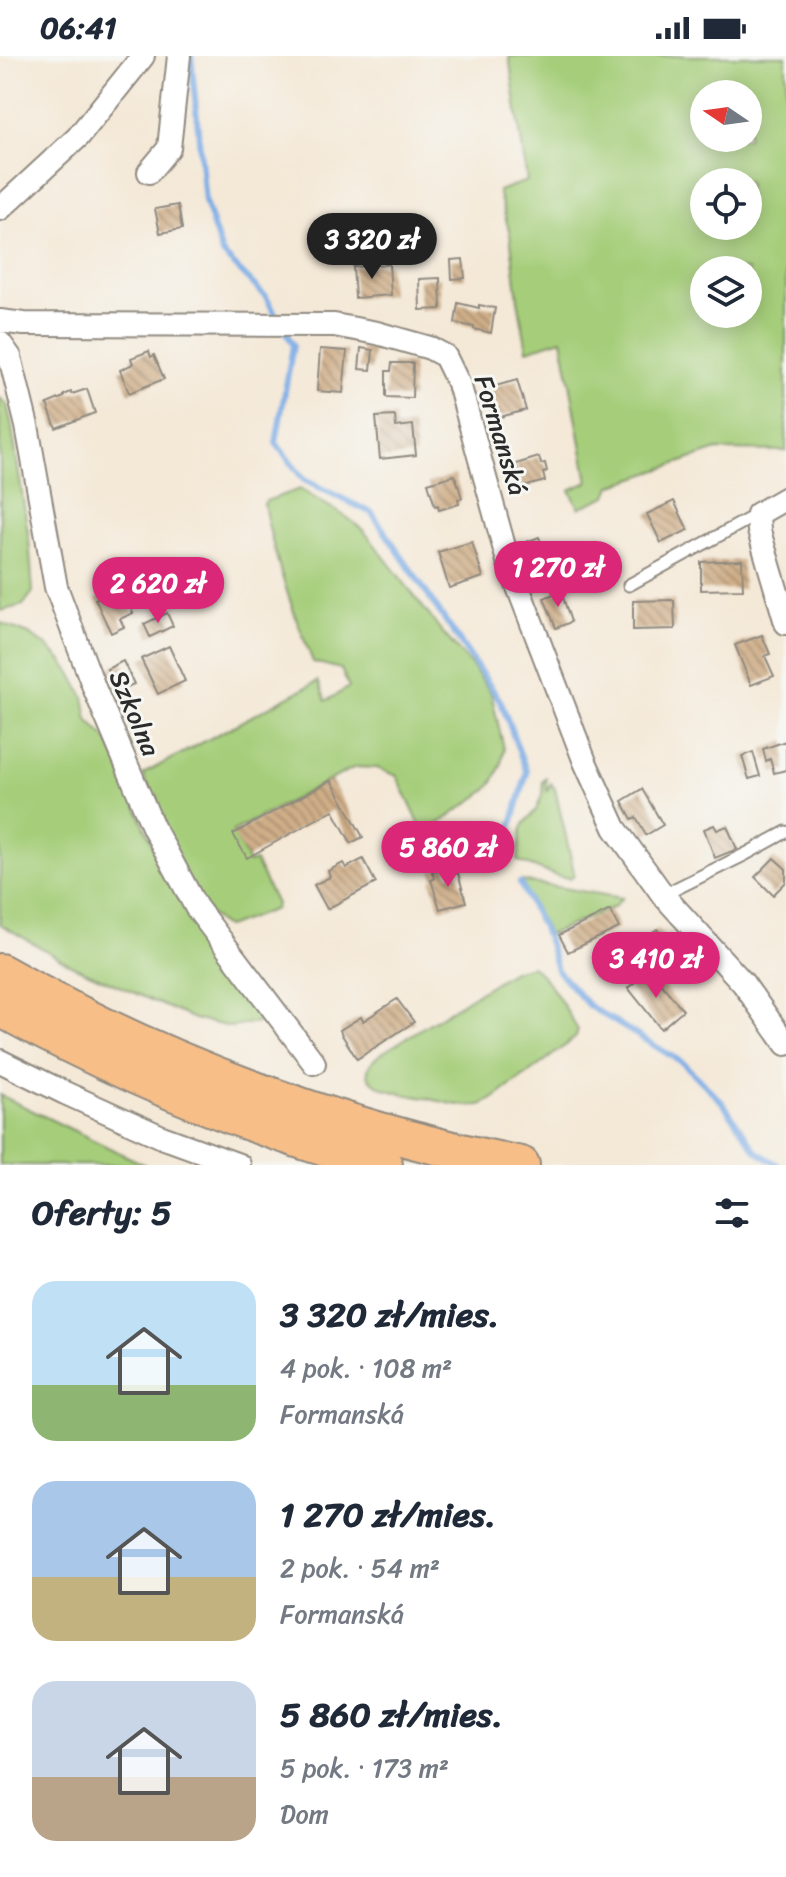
<!DOCTYPE html>
<html lang="pl">
<head>
<meta charset="utf-8">
<style>
	body { margin:0; font-family:Sriracha,sans-serif; background:#f6f6f7; color:#1f2937; height:100vh; display:flex; flex-direction:column; font-size:30px; white-space:nowrap }
	* { box-sizing:border-box; margin:0 }
	p { font-size:26px; color:#747a83 }
	.icon { flex:none; width:44px; height:44px; fill:none; stroke:currentColor; stroke-width:2; stroke-linecap:round; stroke-linejoin:round }
	.map { position:relative; height:1109px; overflow:hidden }
	.drawer { display:flex; flex-direction:column; background:#fff; flex:1 }
	.drawer>* { flex:none }
	.needle { width:52px; rotate:283deg }
	.controls { position:absolute; left:690px; top:24px; display:grid; gap:16px }
	.controls a { display:grid; place-items:center; width:72px; height:72px; border-radius:50%; background:#fff; box-shadow:0 4px 20px #0003; font-size:40px }
	.price { position:absolute; translate:-50% -68px; padding:0 18px; border-radius:28px; background:#db2777; color:#fff; font-size:26px; line-height:52px; filter:drop-shadow(0 2px 4px #0008) }
	.price::after { content:''; position:absolute; left:50%; top:48px; width:24px; height:18px; margin-left:-12px; background:inherit; clip-path:polygon(0 0,100% 0,50% 100%) }
	.price.current { background:#222; color:#fff }
	ul { padding:0; list-style:none }
	li { display:flex; align-items:center; gap:24px; height:200px; padding:0 32px }
	li span { display:grid; place-items:center; flex:none; width:224px; height:160px; border-radius:24px; color:#555 }
	li>.icon { margin-inline-start:auto }
	span .icon { width:96px; height:96px; fill:#fffc; stroke-width:1 }
	li b { font-size:34px }
	h2 { display:flex; justify-content:space-between; align-items:center; height:96px; padding:0 32px; font-size:34px }
	.status { display:flex; justify-content:space-between; align-items:center; height:56px; padding:0 40px; background:#fff; direction:ltr }
	.status svg { height:22px; fill:currentColor }
	.map>svg:first-child { display:block }
</style>
</head>
<body>
<div class="status"><b>06:41</b><svg viewBox="0 0 49 12"><path d="M0 12V9h3v3zM5 12V6h3v6zM10 12V3h3v9zM15 12V0h3v12zM26 1h20v11H26zM47 4h2v5h-2z"/></svg></div>
<div class="map">
<svg width="786" height="1109" viewBox="0 0 786 1109">
	<defs>
		<pattern id="building-back-hatch" width="6" height="6" patternUnits="userSpaceOnUse" patternTransform="scale(2)"><rect width="6" height="6" fill="#cfae88"/><path d="M-1 5l2 2M0 0l6 6M5-1l2 2" fill="none" stroke="#a88e6f"/></pattern>
	</defs>
	<rect width="100%" height="100%" fill="#f6f6f2"/>
	<filter id="ink" filterUnits="userSpaceOnUse"><feTurbulence type="fractalNoise" baseFrequency=".0125" numOctaves="2"/><feDisplacementMap in="SourceGraphic" scale="16" xChannelSelector="R" yChannelSelector="G"/><feConvolveMatrix kernelMatrix="1 2 1 2 8 2 1 2 1" color-interpolation-filters="sRGB"/></filter>
	<filter id="wash" filterUnits="userSpaceOnUse"><feTurbulence type="fractalNoise" baseFrequency=".006" numOctaves="4" result="noise"/><feDisplacementMap in="SourceGraphic" scale="32" xChannelSelector="R" yChannelSelector="G"/><feGaussianBlur stdDeviation="1.8" result="paint"/><feColorMatrix in="noise" values="0 0 0 0 0 0 0 0 0 0 0 0 0 0 0 0 0 1.4 0 .05"/><feComposite in="paint" operator="in"/></filter>
	<g filter="url(#wash)">
		<rect width="100%" height="100%" fill="#f4e8d6"/>
		<g fill="#a6ce7a" stroke="#687c52" stroke-width="2" fill-rule="evenodd">
			<path d="M 509,0 L 786,0 L 786,395 L 717,394 L 611,430 L 607,440 L 579,452 L 570,434 L 588,426 L 562,283 L 527,294 L 518,244 L 510,178 L 498,135 L 527,125 ZM 704,38 L 748,38 L 748,82 L 704,82 ZM 704,126 L 748,126 L 748,170 L 704,170 ZM 704,214 L 748,214 L 748,258 L 704,258 Z"/>
			<path d="M 0,342 L 7,349 L 11,366 L 29,483 L 33,536 L 23,549 L 0,555 Z"/>
			<path d="M 300,433 L 348,462 L 364,475 L 443,577 L 472,610 L 491,637 L 504,693 L 501,709 L 495,722 L 487,734 L 424,778 L 397,720 L 377,712 L 355,711 L 233,775 L 249,807 L 255,805 L 276,848 L 275,853 L 227,871 C 195,861 155,750 143,718 L 318,625 L 326,645 L 349,631 L 341,613 L 313,606 C 292,554 274,503 264,448 L 266,445 Z"/>
			<path d="M 0,567 L 29,578 L 48,591 L 61,604 L 71,617 L 84,641 L 88,664 L 108,684 L 164,816 L 185,851 L 263,953 L 262,962 L 257,967 L 231,971 L 194,963 L 73,910 L 0,868 Z"/>
			<path d="M 546,722 L 547,736 L 551,727 L 555,733 L 574,816 L 573,821 L 570,822 L 557,820 L 518,805 L 521,775 L 524,768 L 536,754 L 542,739 L 543,725 Z"/>
			<path d="M 521,825 L 622,842 L 614,851 L 550,878 L 548,878 Z"/>
			<path d="M 531,910 C 549,921 567,956 578,974 L 576,981 C 553,999 530,1017 506,1033 C 498,1039 489,1047 480,1049 C 465,1052 440,1045 425,1042 C 406,1039 342,1030 379,999 L 513,915 Z"/>
			<path d="M 0,1039 L 145,1109 L 0,1109 Z"/>
		</g>
		<g fill="none" stroke-linecap="round" stroke-linejoin="round">
			<g stroke="#79aae4" stroke-width="6">
				<path d="M 191,0 L 205,146 L 222,197 L 266,241 L 279,265"/>
				<path d="M 285,274 L 293,289 L 276,387 L 304,424 L 372,457 L 501,646 L 527,717 L 504,795"/>
				<path d="M 520,827 L 547,881 L 557,914 L 589,950 L 683,1007 L 723,1047 L 756,1095 L 778,1109"/>
			</g>
		</g>
		<g id="blocks">
			<g fill="url(#building-back-hatch)">
				<path d="M 178,149 L 182,173 L 160,177 L 155,153 Z"/>
				<path d="M 463,203 L 465,222 L 452,223 L 451,204 Z"/>
				<path d="M 389,208 L 391,239 L 355,242 L 353,211 Z"/>
				<path d="M 440,222 L 441,253 L 420,254 L 419,223 Z"/>
				<path d="M 458,247 L 479,252 L 479,249 L 495,252 L 491,277 L 474,273 L 474,271 L 455,267 Z"/>
				<path d="M 361,292 L 373,294 L 371,314 L 359,313 Z"/>
				<path d="M 320,293 L 347,295 L 343,337 L 317,335 Z"/>
				<path d="M 149,295 L 151,301 L 154,299 L 164,323 L 129,337 L 120,314 L 133,308 L 131,302 Z"/>
				<path d="M 392,307 L 413,307 L 412,342 L 386,341 L 386,315 L 391,315 Z"/>
				<path d="M 517,324 L 526,354 L 493,363 L 485,333 Z"/>
				<path d="M 87,333 L 95,357 L 56,372 L 47,348 L 64,341 L 64,339 L 71,336 L 72,338 Z"/>
				<path d="M 395,360 L 396,371 L 413,369 L 416,399 L 380,403 L 376,361 Z"/>
				<path d="M 539,401 L 541,408 L 545,407 L 547,415 L 543,417 L 545,425 L 523,431 L 516,408 Z"/>
				<path d="M 455,419 L 462,442 L 458,443 L 459,448 L 439,454 L 438,449 L 435,450 L 428,427 Z"/>
				<path d="M 674,445 L 688,474 L 661,487 L 647,458 Z"/>
				<path d="M 539,481 L 549,506 L 545,508 L 550,522 L 527,531 L 520,513 L 525,511 L 516,490 Z"/>
				<path d="M 472,486 L 483,521 L 449,532 L 438,496 Z"/>
				<path d="M 742,504 L 743,533 L 701,534 L 701,506 Z"/>
				<path d="M 121,531 L 133,557 L 120,563 L 124,571 L 111,577 L 95,543 Z"/>
				<path d="M 561,535 L 571,566 L 556,572 L 544,542 Z"/>
				<path d="M 674,544 L 675,573 L 633,574 L 633,545 Z"/>
				<path d="M 167,557 L 173,570 L 150,581 L 144,568 Z"/>
				<path d="M 762,579 L 770,598 L 765,600 L 774,620 L 751,629 L 735,589 Z"/>
				<path d="M 169,590 L 185,625 L 158,638 L 141,603 Z"/>
				<path d="M 123,605 L 134,628 L 118,635 L 107,613 Z"/>
				<path d="M 786,685 L 786,714 L 774,717 L 770,703 L 766,705 L 763,693 Z"/>
				<path d="M 753,696 L 760,720 L 749,723 L 742,700 Z"/>
				<path d="M 331,724 L 363,781 L 351,787 L 333,754 L 247,802 L 233,778 Z"/>
				<path d="M 642,733 L 663,769 L 646,779 L 636,761 L 632,763 L 622,745 Z"/>
				<path d="M 714,769 L 717,774 L 727,770 L 737,793 L 715,802 L 704,773 Z"/>
				<path d="M 774,802 L 786,813 L 786,826 L 773,839 L 755,821 Z"/>
				<path d="M 363,803 L 376,827 L 327,853 L 314,829 L 330,821 L 328,815 L 343,807 L 346,812 Z"/>
				<path d="M 446,811 L 448,819 L 458,817 L 466,846 L 440,853 L 431,824 L 434,823 L 432,815 Z"/>
				<path d="M 610,854 L 619,872 L 568,896 L 559,879 Z"/>
				<path d="M 657,873 L 675,895 L 644,920 L 625,897 L 637,885 L 638,887 Z"/>
				<path d="M 652,917 L 683,954 L 661,973 L 628,932 L 641,921 L 643,924 Z"/>
				<path d="M 397,943 L 414,966 L 357,1003 L 342,979 L 340,974 L 361,961 L 363,965 Z"/>
			</g>
		</g>
	</g>
	<g filter="url(#ink)">
		<use href="#blocks" fill-opacity="0" stroke="#908a80" stroke-width="2"/>
		<g fill="none" stroke-linecap="round" stroke-linejoin="round">
			<defs>
				<g id="service">
					<path d="M 629,529 L 758,458"/>
					<path d="M 663,839 L 746,798 L 786,776"/>
				</g>
				<g id="minor">
					<path d="M 149,116 L 169,92 L 179,0"/>
					<path d="M 0,153 L 78,81 L 143,0"/>
					<path d="M 0,265 L 24,268 L 334,269 L 377,277 L 430,292 L 445,300 L 460,331 L 508,505 L 585,706 L 615,772 L 663,839 L 743,927 L 786,988"/>
					<path d="M 0,287 L 10,301 L 27,370 L 56,531 L 95,634 L 153,771 L 196,851 L 314,1007"/>
					<path d="M 786,442 L 758,458 L 759,475 L 786,567"/>
					<path d="M 0,1005 L 65,1037 L 162,1081 L 239,1109"/>
				</g>
				<g id="trunk">
					<path d="M 0,916 C 161,1007 339,1073 521,1109"/>
					<path d="M 0,952 C 122,1019 250,1073 384,1109"/>
				</g>
			</defs>
			<use href="#service" stroke="#908a80" stroke-width="15"/>
			<use href="#minor" stroke="#908a80" stroke-width="26"/>
			<use href="#trunk" stroke="#908a80" stroke-width="40"/>
			<use href="#service" stroke="#fff" stroke-width="11"/>
			<use href="#minor" stroke="#fff" stroke-width="22"/>
			<use href="#trunk" stroke="#f7be88" stroke-width="36"/>
		</g>
	</g>
	<g text-anchor="middle" dominant-baseline="central" stroke-width="6" stroke-linejoin="round" paint-order="stroke">
		<g font-size="26" fill="#2b2b2b" stroke="#f6f6f2">
			<text transform="translate(501 379) rotate(73)">Formanská</text>
			<text transform="translate(135 657) rotate(67)">Szkolna</text>
		</g>
	</g>
</svg>
<div class="controls">
<a><svg class="needle" viewBox="-14 -14 28 28"><path d="M0-13l5 13h-10z" fill="#e53935"/><path d="M0 13l5-13h-10z" fill="#747a83"/></svg></a>
<a><svg class="icon" aria-label="locate" viewBox="0 0 24 24"><circle cx="12" cy="12" r="6"/><path d="M12 2v4M12 18v4M2 12h4M18 12h4"/></svg></a>
<a><svg class="icon" aria-label="layers" viewBox="0 0 24 24"><path d="M12 4l9 5-9 5-9-5zM3 14l9 5 9-5"/></svg></a>
</div>
<b class="price current" style="left:372px;top:225px">3 320 zł</b>
<b class="price" style="left:558px;top:553px">1 270 zł</b>
<b class="price" style="left:158px;top:569px">2 620 zł</b>
<b class="price" style="left:448px;top:833px">5 860 zł</b>
<b class="price" style="left:656px;top:944px">3 410 zł</b>
</div>
<section class="drawer">
<h2>Oferty: 5<svg class="icon" aria-label="filters" viewBox="0 0 24 24"><path d="M4 7h16M4 17h16"/><circle cx="9" cy="7" r="2"/><circle cx="15" cy="17" r="2"/></svg></h2>
<ul>
<li><span style="background:linear-gradient(#bfe0f5 65%,#8fb573 0)"><svg class="icon" aria-label="home" viewBox="0 0 24 24"><path d="M3 11l9-7 9 7M6 9v11h12V9"/></svg></span><div><b>3 320 zł/mies.</b><p>4 pok. · 108 m²</p><p>Formanská</p></div></li>
<li><span style="background:linear-gradient(#a9c7e8 60%,#c2b280 0)"><svg class="icon" aria-label="home" viewBox="0 0 24 24"><path d="M3 11l9-7 9 7M6 9v11h12V9"/></svg></span><div><b>1 270 zł/mies.</b><p>2 pok. · 54 m²</p><p>Formanská</p></div></li>
<li><span style="background:linear-gradient(#c9d6e8 60%,#b9a48a 0)"><svg class="icon" aria-label="home" viewBox="0 0 24 24"><path d="M3 11l9-7 9 7M6 9v11h12V9"/></svg></span><div><b>5 860 zł/mies.</b><p>5 pok. · 173 m²</p><p>Dom</p></div></li>
</ul>
</section>
</body>
</html>
